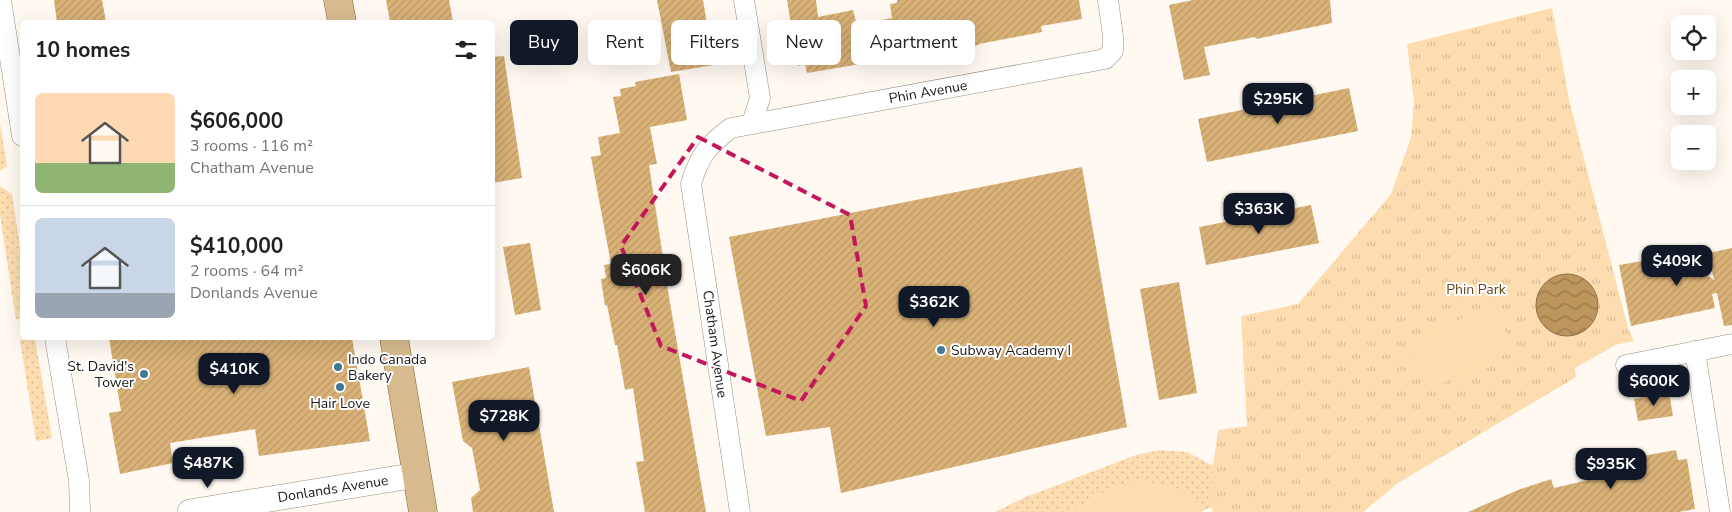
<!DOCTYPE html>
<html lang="en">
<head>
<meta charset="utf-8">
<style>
	body { margin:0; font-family:"Nunito Sans",sans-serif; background:#f6f6f6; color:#202124; height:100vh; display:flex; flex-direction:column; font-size:19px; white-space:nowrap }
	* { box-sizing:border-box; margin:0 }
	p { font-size:16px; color:#757577 }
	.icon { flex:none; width:28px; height:28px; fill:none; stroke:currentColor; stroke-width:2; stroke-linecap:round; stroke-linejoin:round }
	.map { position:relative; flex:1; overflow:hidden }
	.sheet { position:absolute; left:20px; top:20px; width:475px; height:320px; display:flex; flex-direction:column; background:#fff; border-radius:8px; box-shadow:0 5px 20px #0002 }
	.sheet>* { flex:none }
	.top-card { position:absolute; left:510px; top:20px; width:475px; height:45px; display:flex; gap:10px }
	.controls { position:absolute; left:1671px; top:15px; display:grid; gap:10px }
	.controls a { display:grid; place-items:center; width:45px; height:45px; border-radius:8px; background:#fff; box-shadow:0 5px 20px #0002; font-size:25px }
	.price { position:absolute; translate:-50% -42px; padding:0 11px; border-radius:10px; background:#111827; color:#fff; font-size:16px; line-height:32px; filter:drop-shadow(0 1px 2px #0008) }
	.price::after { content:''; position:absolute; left:50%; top:30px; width:15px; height:11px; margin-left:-8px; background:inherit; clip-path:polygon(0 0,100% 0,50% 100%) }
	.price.active { background:#222; color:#fff }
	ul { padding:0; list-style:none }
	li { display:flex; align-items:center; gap:15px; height:125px; padding:0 15px }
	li+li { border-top:1px solid #e0e0e0 }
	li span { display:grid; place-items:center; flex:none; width:140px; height:100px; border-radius:8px; color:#555 }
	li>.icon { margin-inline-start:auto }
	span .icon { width:60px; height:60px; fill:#fffc; stroke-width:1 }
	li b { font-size:21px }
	h2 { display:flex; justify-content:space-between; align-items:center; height:60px; padding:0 15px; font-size:21px }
	.pill { padding:0 18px; border-radius:8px; background:#fff; box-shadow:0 5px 20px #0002; font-size:18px; line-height:45px }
	.pill.active { background:#111827; color:#fff }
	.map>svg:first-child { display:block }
</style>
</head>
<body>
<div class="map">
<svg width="1732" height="512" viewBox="0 0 1732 512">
	<defs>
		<pattern id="grass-dots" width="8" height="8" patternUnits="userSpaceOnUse" patternTransform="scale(1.25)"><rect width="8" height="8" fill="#fdddaf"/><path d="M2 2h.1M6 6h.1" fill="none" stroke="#d8bd96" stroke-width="1.8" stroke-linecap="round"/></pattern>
		<pattern id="park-tufts" width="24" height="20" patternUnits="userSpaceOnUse" patternTransform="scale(1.25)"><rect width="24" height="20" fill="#fdddaf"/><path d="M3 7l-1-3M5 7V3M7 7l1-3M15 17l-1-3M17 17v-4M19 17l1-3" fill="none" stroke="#d8bd96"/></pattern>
		<pattern id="water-waves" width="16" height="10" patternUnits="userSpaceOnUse" patternTransform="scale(1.25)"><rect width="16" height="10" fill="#bc965c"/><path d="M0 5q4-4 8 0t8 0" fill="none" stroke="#98794b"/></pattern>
		<pattern id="building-hatch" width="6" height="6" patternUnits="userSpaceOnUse" patternTransform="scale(1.25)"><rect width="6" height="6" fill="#dab278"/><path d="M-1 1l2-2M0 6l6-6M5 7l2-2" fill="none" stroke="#ba9867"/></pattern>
	</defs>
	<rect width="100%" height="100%" fill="#fff9f2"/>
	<g fill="url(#grass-dots)">
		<path d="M 0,123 L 7,166 L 0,171 Z"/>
		<path d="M 0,186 L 12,194 L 22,260 L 22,317 L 16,320 L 0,215 Z"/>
		<path d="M 35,339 L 52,438 L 36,441 L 20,340 Z"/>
		<path d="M 1160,450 L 1187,452 L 1213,466 L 1223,505 L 1211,507 L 1205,510 L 1197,504 L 1113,487 L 1070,512 L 995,512 L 1026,497 L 1136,455 Z"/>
	</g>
	<path fill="url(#park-tufts)" d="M 1552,8 L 1570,104 L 1628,328 L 1634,341 L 1615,345 L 1575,368 L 1576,377 L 1398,483 L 1363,512 L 1213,512 L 1211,507 L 1213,466 L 1218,430 L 1247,426 L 1241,316 L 1298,304 L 1391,194 L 1411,138 L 1414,102 L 1407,44 Z"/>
	<g fill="#fdddaf">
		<path d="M 1491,303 L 1514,347 L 1429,390 L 1407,346 Z"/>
		<path d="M 1613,330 L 1615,345 L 1584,363 L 1585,347 L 1600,336 Z"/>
		<path d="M 1140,480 L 1182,490 L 1205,510 L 1201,512 L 1070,512 L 1113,487 Z"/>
	</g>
	<circle fill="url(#water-waves)" stroke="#8c7046" cx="1567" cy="305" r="31"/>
	<g fill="url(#building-hatch)">
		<path d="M 54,0 L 102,0 L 106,22 L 57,22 Z"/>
		<path d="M 386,0 L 449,0 L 453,22 L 390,22 Z"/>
		<path d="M 657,0 L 703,0 L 714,65 L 671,72 Z"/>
		<path d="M 787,0 L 816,0 L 818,17 L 853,10 L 857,25 L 892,18 L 890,4 L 897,3 L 897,0 L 1079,0 L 1082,19 L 1041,26 L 1042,32 L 979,44 L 979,45 L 884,62 L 884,60 L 807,73 L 805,64 L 798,66 Z"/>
		<path d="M 1193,0 L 1330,0 L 1332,23 L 1256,39 L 1255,37 L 1204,47 L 1210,75 L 1184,80 L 1169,5 Z"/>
		<path d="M 504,56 L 522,178 L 492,183 L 492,57 Z"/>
		<path d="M 679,74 L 687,120 L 650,127 L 657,164 L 649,165 L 669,297 L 706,512 L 645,512 L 636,462 L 644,461 L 633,388 L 625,390 L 617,345 L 615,345 L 607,305 L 605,306 L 601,279 L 606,278 L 604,265 L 611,264 L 591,157 L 601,155 L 598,137 L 620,133 L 613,97 L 621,96 L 620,89 L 636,86 L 635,82 Z"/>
		<path d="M 1349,88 L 1358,131 L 1207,162 L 1198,119 Z"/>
		<path d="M 1082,167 L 1127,427 L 841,493 L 830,427 L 766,436 L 729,237 Z"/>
		<path d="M 1311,205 L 1319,243 L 1206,265 L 1199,227 Z"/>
		<path d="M 530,243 L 541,310 L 515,315 L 503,247 Z"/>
		<path d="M 1732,248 L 1732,325 L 1724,326 L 1717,293 L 1712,294 L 1715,308 L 1631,326 L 1619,265 L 1660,258 L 1659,254 L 1673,251 L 1714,280 L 1708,253 Z"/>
		<path d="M 1179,282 L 1197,393 L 1159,400 L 1140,289 Z"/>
		<path d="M 109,338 L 352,338 L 370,441 L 259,456 L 255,429 L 170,443 L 173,463 L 120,474 L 109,413 L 121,411 Z"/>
		<path d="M 529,367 L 554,512 L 473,512 L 471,498 L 480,490 L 472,448 L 463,441 L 452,382 Z"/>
		<path d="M 1669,393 L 1673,416 L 1638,421 L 1634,399 Z"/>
		<path d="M 1676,450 L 1678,460 L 1687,459 L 1695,509 L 1679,512 L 1468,512 L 1518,490 L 1551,479 L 1554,488 L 1610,475 L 1608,462 Z"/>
	</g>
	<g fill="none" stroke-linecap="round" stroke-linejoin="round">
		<defs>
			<g id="minor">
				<path d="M 1,0 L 22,136"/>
				<path d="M 744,0 L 760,98 L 752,123"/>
				<path d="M 55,338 L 79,481 L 80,512"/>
				<path d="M 1695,351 L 1720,512"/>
				<path d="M 1626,365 L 1732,344"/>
				<path d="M 740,512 L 691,184 C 699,156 708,145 731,128 L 1105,59 L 1113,51 L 1113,36 L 1108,0"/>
			</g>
			<path id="tertiary" d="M 190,512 L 417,475"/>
			<g id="primary">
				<path d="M 338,0 L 342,22"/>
				<path d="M 394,338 L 423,512"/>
			</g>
		</defs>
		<use href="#minor" stroke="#968e82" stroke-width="21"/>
		<use href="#tertiary" stroke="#968e82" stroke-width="26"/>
		<use href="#primary" stroke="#846432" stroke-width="29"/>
		<use href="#minor" stroke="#fff" stroke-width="20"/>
		<use href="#tertiary" stroke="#fff" stroke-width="25"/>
		<use href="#primary" stroke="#d7bb8e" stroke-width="28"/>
	</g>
	<path fill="none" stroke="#c2185b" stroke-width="4" stroke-dasharray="10 6" stroke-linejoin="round" d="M 698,137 L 850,215 L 866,306 L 801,401 L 661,346 L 621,246 Z"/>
	<g fill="#407b93" stroke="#fff" stroke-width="2">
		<circle cx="941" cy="350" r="5"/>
		<circle cx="338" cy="367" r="5"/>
		<circle cx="144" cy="374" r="5"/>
		<circle cx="340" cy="387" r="5"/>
	</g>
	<g text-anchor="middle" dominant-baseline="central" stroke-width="4" stroke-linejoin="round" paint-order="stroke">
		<g font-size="14" fill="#1b1813" stroke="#fff">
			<text transform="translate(928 92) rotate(-10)">Phin Avenue</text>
			<text transform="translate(715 344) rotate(82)">Chatham Avenue</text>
			<text transform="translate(333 489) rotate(-9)">Donlands Avenue</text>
		</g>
		<g font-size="14" fill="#664a1e" stroke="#fff">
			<text x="1476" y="289">Phin Park</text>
		</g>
		<g font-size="14" fill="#1b1813" stroke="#fff" text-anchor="start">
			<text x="951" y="350">Subway Academy I</text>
			<text x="348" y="359">Indo Canada<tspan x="348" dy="16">Bakery</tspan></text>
			<text x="134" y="366" text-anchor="end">St. David's<tspan x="134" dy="16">Tower</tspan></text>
			<text x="340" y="403" text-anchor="middle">Hair Love</text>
		</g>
	</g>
</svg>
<div class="controls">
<a><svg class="icon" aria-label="locate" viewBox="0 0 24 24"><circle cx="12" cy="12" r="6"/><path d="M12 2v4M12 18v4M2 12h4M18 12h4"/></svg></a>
<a>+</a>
<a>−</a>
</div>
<b class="price" style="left:1278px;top:125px">$295K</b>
<b class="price" style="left:1259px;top:235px">$363K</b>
<b class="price" style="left:1677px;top:287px">$409K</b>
<b class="price active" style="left:646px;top:296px">$606K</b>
<b class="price" style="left:934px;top:328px">$362K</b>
<b class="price" style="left:234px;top:395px">$410K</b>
<b class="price" style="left:1654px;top:407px">$600K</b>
<b class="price" style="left:504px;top:442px">$728K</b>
<b class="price" style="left:208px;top:489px">$487K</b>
<b class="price" style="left:1611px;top:490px">$935K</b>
<div class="top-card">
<a class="pill active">Buy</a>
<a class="pill">Rent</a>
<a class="pill">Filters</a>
<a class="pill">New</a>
<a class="pill">Apartment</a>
</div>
<section class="sheet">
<h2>10 homes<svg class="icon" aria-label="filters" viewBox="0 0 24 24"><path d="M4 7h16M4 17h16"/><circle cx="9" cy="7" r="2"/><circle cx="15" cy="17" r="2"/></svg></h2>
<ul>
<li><span style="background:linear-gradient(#ffd9b3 70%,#8fb573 0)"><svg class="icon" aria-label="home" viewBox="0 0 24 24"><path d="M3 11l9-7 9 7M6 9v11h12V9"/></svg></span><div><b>$606,000</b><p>3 rooms · 116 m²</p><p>Chatham Avenue</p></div></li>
<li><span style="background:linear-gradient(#c9d6e8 75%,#9aa5b1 0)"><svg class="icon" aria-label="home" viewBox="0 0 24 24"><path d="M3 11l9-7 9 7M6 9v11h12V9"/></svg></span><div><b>$410,000</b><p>2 rooms · 64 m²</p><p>Donlands Avenue</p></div></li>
</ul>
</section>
</div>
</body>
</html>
